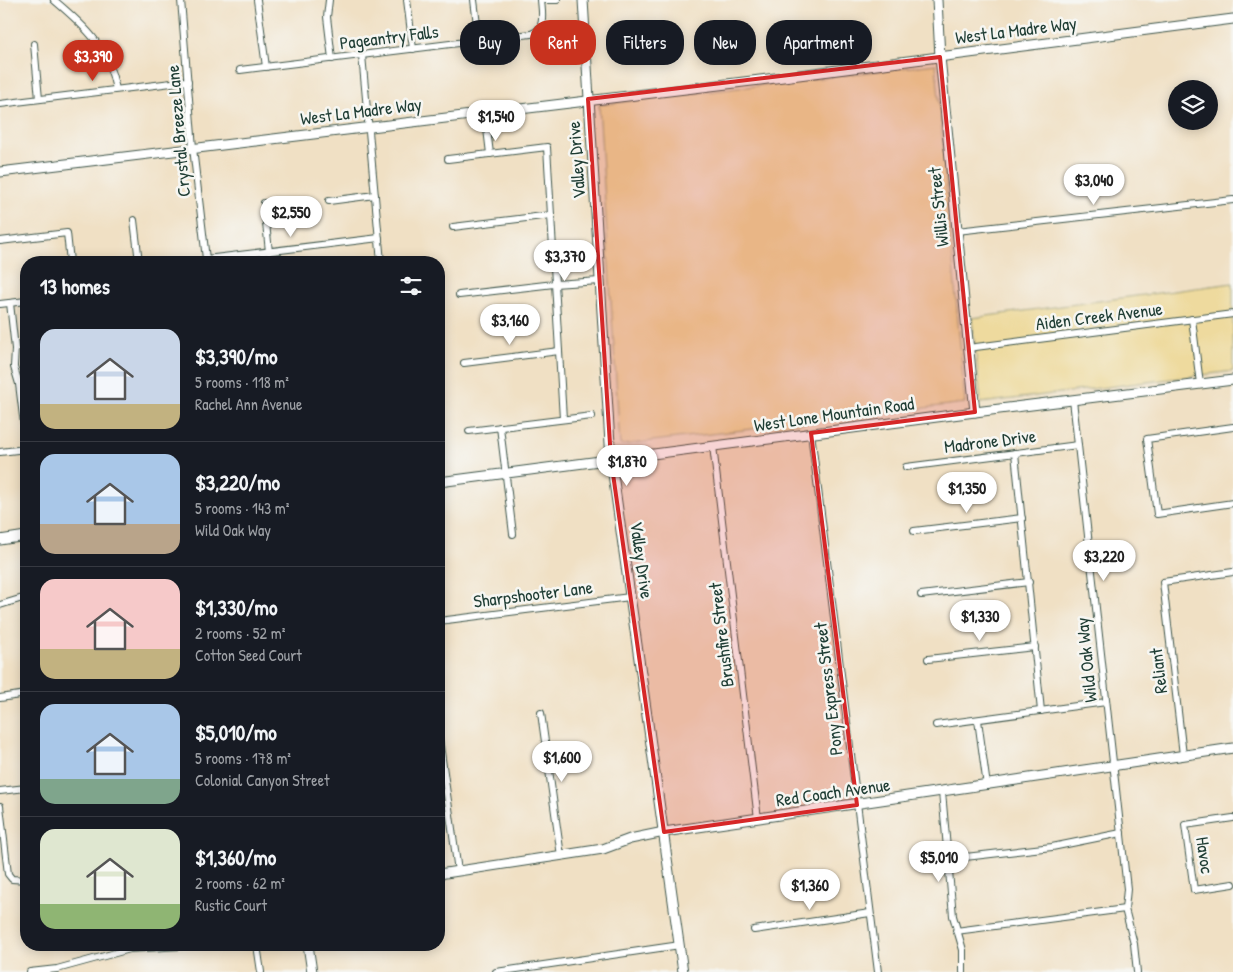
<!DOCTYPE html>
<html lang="en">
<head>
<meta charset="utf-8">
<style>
	body { margin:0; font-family:"Patrick Hand",sans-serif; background:#20242c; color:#f1f3f6; height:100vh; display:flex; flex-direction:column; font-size:19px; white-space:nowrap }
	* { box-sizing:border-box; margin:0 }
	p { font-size:16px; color:#9ea1a6 }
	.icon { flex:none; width:28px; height:28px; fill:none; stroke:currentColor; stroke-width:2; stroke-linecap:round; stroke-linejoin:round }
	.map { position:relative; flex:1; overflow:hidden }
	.details { position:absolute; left:20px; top:256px; width:425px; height:695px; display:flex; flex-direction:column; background:#171b24; border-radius:20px; box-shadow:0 2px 12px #0003 }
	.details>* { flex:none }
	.top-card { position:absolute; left:460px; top:20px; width:475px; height:45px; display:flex; gap:10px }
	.fabs { position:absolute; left:1168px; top:80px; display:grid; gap:10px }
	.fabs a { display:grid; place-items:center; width:50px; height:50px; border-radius:50%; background:#171b24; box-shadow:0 2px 12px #0003; font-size:25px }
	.price { position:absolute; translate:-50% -42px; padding:0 11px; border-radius:18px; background:#fff; color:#222; font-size:16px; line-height:32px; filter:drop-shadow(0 1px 2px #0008) }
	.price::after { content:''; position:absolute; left:50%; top:30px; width:15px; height:11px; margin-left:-8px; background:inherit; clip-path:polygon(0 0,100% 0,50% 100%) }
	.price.active { background:#c8321e; color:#fff }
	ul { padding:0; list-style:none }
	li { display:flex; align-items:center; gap:15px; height:125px; padding:0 20px }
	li+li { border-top:1px solid #363941 }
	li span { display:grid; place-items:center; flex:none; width:140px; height:100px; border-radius:15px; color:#555 }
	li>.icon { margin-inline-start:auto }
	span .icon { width:60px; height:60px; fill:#fffc; stroke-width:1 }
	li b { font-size:21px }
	h2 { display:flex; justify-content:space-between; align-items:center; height:60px; padding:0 20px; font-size:21px }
	.tag { padding:0 18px; border-radius:20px; background:#171b24; box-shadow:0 2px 12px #0003; font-size:18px; line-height:45px }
	.tag.active { background:#c8321e; color:#fff }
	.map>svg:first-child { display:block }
</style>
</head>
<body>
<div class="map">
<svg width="1233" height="972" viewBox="0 0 1233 972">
	<rect width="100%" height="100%" fill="#f6f6f2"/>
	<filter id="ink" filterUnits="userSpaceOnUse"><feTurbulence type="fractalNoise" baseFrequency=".02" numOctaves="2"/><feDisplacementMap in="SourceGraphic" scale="10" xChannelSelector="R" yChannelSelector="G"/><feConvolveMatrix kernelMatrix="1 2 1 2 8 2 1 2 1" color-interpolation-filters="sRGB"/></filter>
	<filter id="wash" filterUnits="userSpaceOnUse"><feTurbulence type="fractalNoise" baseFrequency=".0096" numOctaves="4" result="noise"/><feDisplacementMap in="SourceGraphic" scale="20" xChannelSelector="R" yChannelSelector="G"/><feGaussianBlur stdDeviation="1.12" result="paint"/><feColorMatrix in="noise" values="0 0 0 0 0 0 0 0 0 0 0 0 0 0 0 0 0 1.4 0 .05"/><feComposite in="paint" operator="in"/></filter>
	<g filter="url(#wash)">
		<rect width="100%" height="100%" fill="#f0e0c4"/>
		<g fill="#eeda9e" stroke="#868c69">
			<path d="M 936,64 L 965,403 L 620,445 L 599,105 Z"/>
			<path d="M 1233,283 L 1233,371 L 981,403 L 972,318 Z"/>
		</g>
	</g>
	<g filter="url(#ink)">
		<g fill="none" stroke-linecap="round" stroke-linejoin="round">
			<defs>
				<g id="street">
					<path d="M 54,0 C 87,28 107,46 116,89"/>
					<path d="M 181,0 L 193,148 L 206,259 L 379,238"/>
					<path d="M 257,0 L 266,67"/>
					<path d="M 329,0 L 327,17 L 332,59"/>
					<path d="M 407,0 L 413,49"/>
					<path d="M 474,0 L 479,41"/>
					<path d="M 542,0 L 557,0"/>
					<path d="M 34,44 L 39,99"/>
					<path d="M 362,55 L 381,262"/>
					<path d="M 240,70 L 531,34 C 546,29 542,13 541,0"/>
					<path d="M 0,104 L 188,81"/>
					<path d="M 485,112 L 490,154"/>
					<path d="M 448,159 L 547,147 L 563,419"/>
					<path d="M 329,201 L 375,195"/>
					<path d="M 264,203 L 269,252"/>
					<path d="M 134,220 L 139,262"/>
					<path d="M 453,227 L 551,215"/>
					<path d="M 957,231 L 1233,200"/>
					<path d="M 0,241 L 67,233 L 70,262"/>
					<path d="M 459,295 L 554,284 L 600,281"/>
					<path d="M 10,303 L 15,349 L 14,367 L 19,384 L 26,441"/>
					<path d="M 0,304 L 26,301"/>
					<path d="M 1192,319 L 1200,384"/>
					<path d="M 968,348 L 1233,314"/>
					<path d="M 464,363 L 559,351"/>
					<path d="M 1073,400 L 1127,889 L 1125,909 L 1134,944 L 1137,972"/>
					<path d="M 500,427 L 513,534"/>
					<path d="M 1233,427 L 1147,439 L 1157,514 L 1233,503"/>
					<path d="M 469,431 L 592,416"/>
					<path d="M 811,433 L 878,972"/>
					<path d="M 713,446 L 758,819"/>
					<path d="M 0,452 L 26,449"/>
					<path d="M 1015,453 L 1041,711"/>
					<path d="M 906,467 L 1078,445"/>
					<path d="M 914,531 L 1022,518"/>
					<path d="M 921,595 L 1029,582"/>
					<path d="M 0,605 L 26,597"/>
					<path d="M 439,621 L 630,597"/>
					<path d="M 928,659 L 1035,647"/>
					<path d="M 0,698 L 26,694"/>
					<path d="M 541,713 L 561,856"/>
					<path d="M 978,720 L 987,786"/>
					<path d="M 936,725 L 1106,702"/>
					<path d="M 439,738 L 458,871"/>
					<path d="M 1183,755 L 1163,582 L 1233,572"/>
					<path d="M 0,791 L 26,788"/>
					<path d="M 942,792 L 953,916 L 963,950 L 963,972"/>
					<path d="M 0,806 L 8,874 L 12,879 L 26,880"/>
					<path d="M 1233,818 L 1185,825 L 1194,890 L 1233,884"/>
					<path d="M 948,859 L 1052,847 L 1121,833"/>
					<path d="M 754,930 L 870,913"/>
					<path d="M 956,931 L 1125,909"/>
					<path d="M 257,945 L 261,972"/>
					<path d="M 30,972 L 57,969 L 130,949 L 200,945"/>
					<path d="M 496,972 L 680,945"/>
				</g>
				<g id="secondary">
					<path d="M 583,0 L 611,460 L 683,972"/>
					<path d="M 937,0 L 940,57 L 975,412"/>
					<path d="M 0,172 L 760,80 L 1233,19"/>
					<path d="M 439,482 L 975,412 L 1233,380"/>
					<path d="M 0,540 L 26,536"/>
					<path d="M 439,874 L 603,849 L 630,839 L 664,832 L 1233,748"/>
					<path d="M 308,945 L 312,972"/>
				</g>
			</defs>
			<use href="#street" stroke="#3e554a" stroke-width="8"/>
			<use href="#secondary" stroke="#3e554a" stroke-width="11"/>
			<use href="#street" stroke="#fff" stroke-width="6"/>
			<use href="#secondary" stroke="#fff" stroke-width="9"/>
		</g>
	</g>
	<path fill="#d62828" fill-opacity="0.2" stroke="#d62828" stroke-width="4" stroke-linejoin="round" d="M 940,57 L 975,412 L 811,433 L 857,805 L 664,832 L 611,460 L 588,99 Z"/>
	<g text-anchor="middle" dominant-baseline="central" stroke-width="5" stroke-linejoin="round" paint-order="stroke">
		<g font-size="18" fill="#1f3d34" stroke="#f6f6f2">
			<text transform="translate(1016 30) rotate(-7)">West La Madre Way</text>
			<text transform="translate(389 37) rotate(-7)">Pageantry Falls</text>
			<text transform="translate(361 111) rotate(-7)">West La Madre Way</text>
			<text transform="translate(178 131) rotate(-95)">Crystal Breeze Lane</text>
			<text transform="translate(576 160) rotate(-94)">Valley Drive</text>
			<text transform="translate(938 207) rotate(-96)">Willis Street</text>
			<text transform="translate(1099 316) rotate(-7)">Aiden Creek Avenue</text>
			<text transform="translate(834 414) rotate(-8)">West Lone Mountain Road</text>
			<text transform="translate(990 441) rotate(-7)">Madrone Drive</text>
			<text transform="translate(642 560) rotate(82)">Valley Drive</text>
			<text transform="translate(533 594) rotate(-7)">Sharpshooter Lane</text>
			<text transform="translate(721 635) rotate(-97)">Brushfire Street</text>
			<text transform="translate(1086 660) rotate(-96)">Wild Oak Way</text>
			<text transform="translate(1158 671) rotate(-97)">Reliant</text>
			<text transform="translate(828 689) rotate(-97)">Pony Express Street</text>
			<text transform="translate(833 792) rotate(-8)">Red Coach Avenue</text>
			<text transform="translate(1205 855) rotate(82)">Havoc</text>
		</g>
	</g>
</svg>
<div class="fabs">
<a><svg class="icon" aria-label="layers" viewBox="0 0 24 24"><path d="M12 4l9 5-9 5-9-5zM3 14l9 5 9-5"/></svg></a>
</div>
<b class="price active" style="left:93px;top:82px">$3,390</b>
<b class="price" style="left:496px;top:142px">$1,540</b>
<b class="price" style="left:1094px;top:206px">$3,040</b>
<b class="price" style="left:291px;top:238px">$2,550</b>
<b class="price" style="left:565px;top:282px">$3,370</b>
<b class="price" style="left:510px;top:346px">$3,160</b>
<b class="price" style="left:627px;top:487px">$1,870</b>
<b class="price" style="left:967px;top:514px">$1,350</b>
<b class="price" style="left:1104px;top:582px">$3,220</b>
<b class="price" style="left:980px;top:642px">$1,330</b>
<b class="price" style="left:562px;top:783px">$1,600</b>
<b class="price" style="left:939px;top:883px">$5,010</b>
<b class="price" style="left:810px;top:911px">$1,360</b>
<div class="top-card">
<a class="tag">Buy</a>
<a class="tag active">Rent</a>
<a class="tag">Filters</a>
<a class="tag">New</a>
<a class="tag">Apartment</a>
</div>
<section class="details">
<h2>13 homes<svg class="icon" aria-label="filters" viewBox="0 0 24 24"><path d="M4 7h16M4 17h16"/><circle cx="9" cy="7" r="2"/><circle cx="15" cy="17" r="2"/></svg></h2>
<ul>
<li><span style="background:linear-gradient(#c9d6e8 75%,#c2b280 0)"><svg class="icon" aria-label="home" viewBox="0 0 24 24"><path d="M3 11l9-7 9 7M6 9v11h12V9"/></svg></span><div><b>$3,390/mo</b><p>5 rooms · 118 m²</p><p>Rachel Ann Avenue</p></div></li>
<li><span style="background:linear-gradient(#a9c7e8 70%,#b9a48a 0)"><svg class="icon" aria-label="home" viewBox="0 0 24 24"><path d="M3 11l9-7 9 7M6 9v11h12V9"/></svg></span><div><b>$3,220/mo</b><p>5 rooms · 143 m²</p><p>Wild Oak Way</p></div></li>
<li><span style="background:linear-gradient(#f6c9c9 70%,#c2b280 0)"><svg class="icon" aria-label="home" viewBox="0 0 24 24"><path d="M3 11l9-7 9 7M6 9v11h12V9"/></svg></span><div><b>$1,330/mo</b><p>2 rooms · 52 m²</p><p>Cotton Seed Court</p></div></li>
<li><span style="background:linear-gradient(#a9c7e8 75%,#7fa58c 0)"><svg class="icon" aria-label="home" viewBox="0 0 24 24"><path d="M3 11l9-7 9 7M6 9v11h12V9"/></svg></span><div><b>$5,010/mo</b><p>5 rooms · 178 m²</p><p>Colonial Canyon Street</p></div></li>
<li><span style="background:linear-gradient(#dfe7d0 75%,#8fb573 0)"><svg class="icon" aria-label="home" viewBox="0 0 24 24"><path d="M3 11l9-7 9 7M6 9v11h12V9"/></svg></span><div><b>$1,360/mo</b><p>2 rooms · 62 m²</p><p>Rustic Court</p></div></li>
</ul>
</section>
</div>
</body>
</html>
